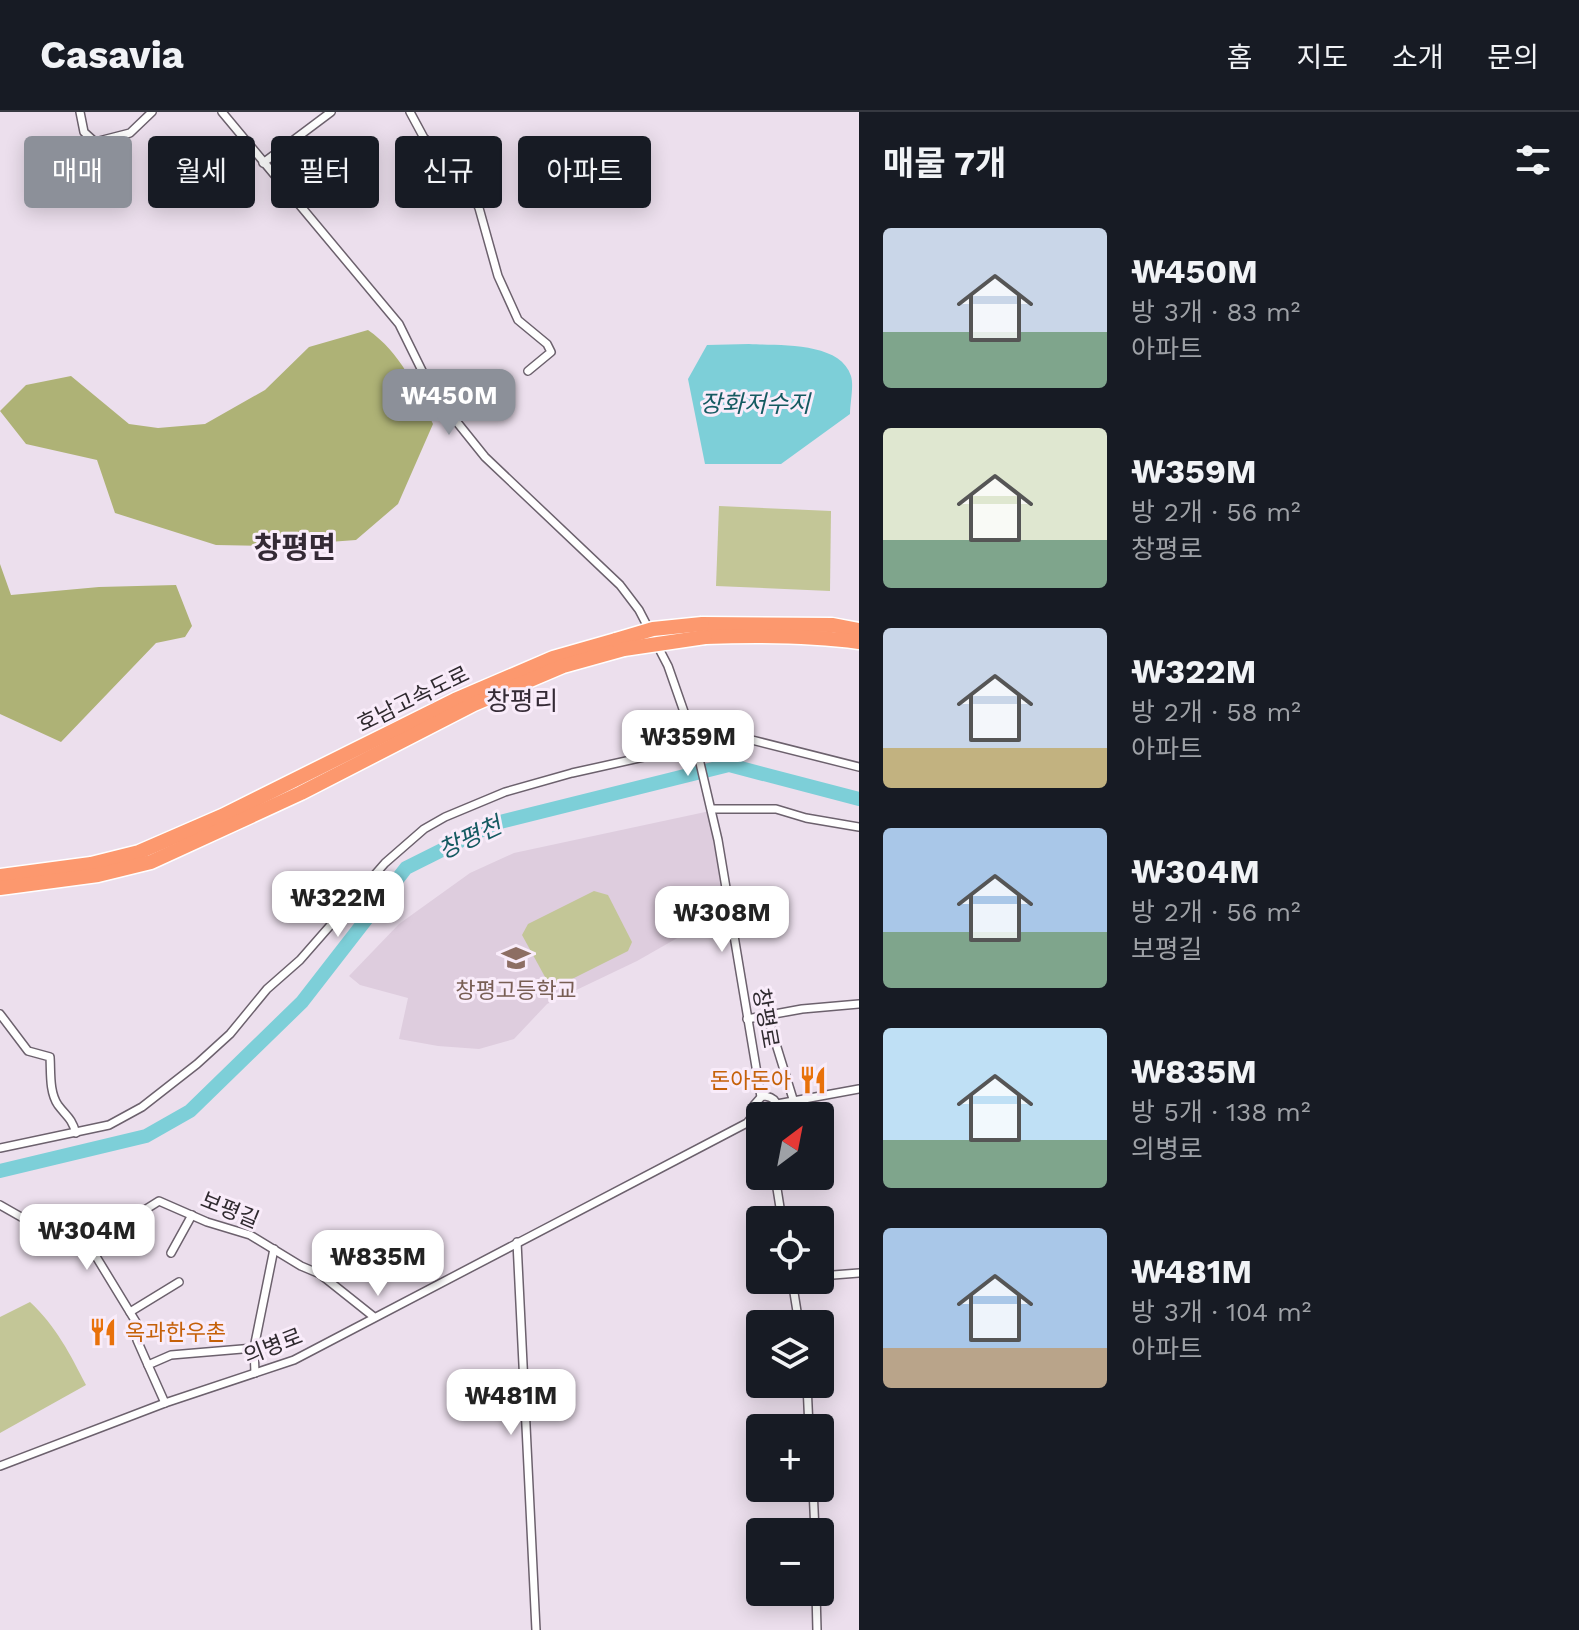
<!DOCTYPE html>
<html lang="ko">
<head>
<meta charset="utf-8">
<style>
	body { margin:0; font-family:"Work Sans","Noto Sans KR",sans-serif; background:#242831; color:#f1f3f6; height:100vh; display:flex; flex-direction:column; font-size:30px; white-space:nowrap }
	* { box-sizing:border-box; margin:0 }
	p { font-size:26px; color:#9ea1a6 }
	.icon { flex:none; width:44px; height:44px; fill:none; stroke:currentColor; stroke-width:2; stroke-linecap:round; stroke-linejoin:round }
	.map { position:relative; flex:1; overflow:hidden }
	.details { display:flex; flex-direction:column; background:#171b24; width:720px }
	.details>* { flex:none }
	.hud { position:absolute; left:24px; top:24px; width:714px; height:72px; display:flex; gap:16px }
	.needle { width:52px; rotate:32deg }
	.controls { position:absolute; left:746px; top:990px; display:grid; gap:16px }
	.controls a { display:grid; place-items:center; width:88px; height:88px; border-radius:8px; background:#171b24; box-shadow:0 4px 20px #0003; font-size:40px }
	.price { position:absolute; translate:-50% -68px; padding:0 18px; border-radius:16px; background:#fff; color:#222; font-size:26px; line-height:52px; filter:drop-shadow(0 2px 4px #0008) }
	.price::after { content:''; position:absolute; left:50%; top:48px; width:24px; height:18px; margin-left:-12px; background:inherit; clip-path:polygon(0 0,100% 0,50% 100%) }
	.price.active { background:#8c9099; color:#fff }
	ul { padding:0; list-style:none }
	li { display:flex; align-items:center; gap:24px; height:200px; padding:0 24px }
	li span { display:grid; place-items:center; flex:none; width:224px; height:160px; border-radius:8px; color:#555 }
	li>.icon { margin-inline-start:auto }
	span .icon { width:96px; height:96px; fill:#fffc; stroke-width:1 }
	li b { font-size:34px }
	h2 { display:flex; justify-content:space-between; align-items:center; height:96px; padding:0 24px; font-size:34px }
	.tag { padding:0 28px; border-radius:8px; background:#171b24; box-shadow:0 4px 20px #0003; font-size:28px; line-height:72px }
	.tag.active { background:#8c9099; color:#fff }
	header { display:flex; align-items:center; gap:48px; box-sizing:border-box; height:112px; padding:0 40px; background:#171b24; border-bottom:2px solid #363941 }
	header strong { font-size:38px }
	nav { display:flex; gap:44px; margin-inline-start:auto; font-size:28px }
	main { display:flex; flex:1; min-height:0 }
	.map>svg:first-child { display:block }
</style>
</head>
<body>
<header>
<strong>Casavia</strong>
<nav><a>홈</a><a>지도</a><a>소개</a><a>문의</a></nav>
</header>
<main>
<div class="map">
<svg width="859" height="1518" viewBox="0 0 859 1518">
	<rect width="100%" height="100%" fill="#ecdfed"/>
	<path fill="#decdde" d="M 710,699 L 730,800 L 716,804 L 637,849 L 547,892 L 514,927 L 479,937 L 438,934 L 399,927 L 408,886 L 360,873 L 349,864 L 399,812 L 470,761 L 514,741 Z"/>
	<g fill="#c3c697">
		<path d="M 719,394 L 831,399 L 830,479 L 716,474 Z"/>
		<path d="M 594,779 L 608,783 L 632,830 L 628,839 L 556,875 L 550,874 L 522,823 L 528,812 Z"/>
		<path d="M 30,1190 C 56,1214 70,1242 86,1273 L 0,1321 L 0,1205 Z"/>
	</g>
	<g fill="#aeb276">
		<path d="M 368,218 C 400,240 417,277 433,312 L 398,392 L 356,428 L 275,434 L 216,433 L 115,401 L 97,348 L 26,332 L 0,299 L 26,273 L 71,264 L 129,312 L 158,316 L 205,312 L 265,278 L 309,235 Z"/>
		<path d="M 0,452 L 11,483 L 99,475 L 176,473 L 192,514 L 185,525 L 156,531 L 61,630 L 0,602 Z"/>
	</g>
	<path fill="#7dcfd8" d="M 749,232 C 778,234 840,229 851,264 C 854,274 850,291 850,302 L 781,352 L 705,352 L 688,267 L 707,233 Z"/>
	<g fill="none" stroke-linecap="round" stroke-linejoin="round">
		<path stroke="#7dcfd8" stroke-width="14" d="M 0,1059 L 146,1024 L 190,999 L 302,890 L 406,756 L 496,711 L 729,653 L 859,687"/>
		<defs>
			<g id="minor">
				<path d="M 80,0 L 84,20 L 95,30 L 130,21 L 152,0"/>
				<path d="M 222,0 L 399,212 L 432,279 L 485,345 L 620,473 L 639,498 L 668,554 L 696,634 L 718,728 L 761,985"/>
				<path d="M 410,0 L 424,26 L 464,62 L 479,96 L 498,164 L 518,208 L 547,232 L 551,240 L 528,259"/>
				<path d="M 92,29 L 94,84"/>
				<path d="M 263,51 L 331,0"/>
				<circle cx="70" cy="58" r="5.5"/>
				<path d="M 712,697 L 776,697 L 806,706 L 859,715"/>
				<path d="M 0,902 L 28,939 L 50,945 C 51,960 49,980 58,993 C 67,1005 71,1005 76,1021"/>
				<path d="M 767,903 L 793,987"/>
				<path d="M 747,907 L 802,897 L 859,892"/>
				<path d="M 777,992 L 859,977"/>
				<path d="M 760,1006 L 755,1001 L 754,993 L 762,984 C 775,984 781,993 774,1004"/>
				<path d="M 0,1036 L 109,1013 L 142,995 L 197,952 L 230,922 L 267,877 L 300,848 L 385,751 L 424,717 L 445,705 L 505,680 L 572,661 L 725,627 L 752,628 L 859,655"/>
				<path d="M 775,1064 L 782,1108"/>
				<path d="M 0,1093 L 51,1122 L 89,1133 L 139,1215 L 137,1228 L 148,1253"/>
				<path d="M 517,1130 L 536,1518"/>
				<path d="M 89,1133 L 159,1089 L 207,1110 L 250,1123 L 301,1154 L 320,1162 L 374,1205"/>
				<path d="M 171,1141 L 192,1103"/>
				<path d="M 820,1164 L 859,1161"/>
				<path d="M 792,1168 L 799,1212"/>
				<path d="M 130,1200 L 179,1170"/>
				<path d="M 255,1261 L 254,1236 L 274,1137"/>
				<path d="M 807,1272 L 809,1316"/>
				<path d="M 165,1291 L 148,1253 L 171,1243 L 254,1236"/>
				<path d="M 0,1354 L 165,1291 L 294,1248 L 747,1011 L 755,1001"/>
				<path d="M 813,1376 L 815,1420"/>
				<path d="M 816,1480 L 817,1518"/>
			</g>
			<g id="motorway">
				<path d="M 702,512 L 832,513 L 859,518"/>
				<path d="M 705,525 C 757,523 808,523 859,530"/>
				<path d="M 0,764 L 91,752 L 139,740 L 222,704 L 455,588 L 553,546 L 616,528"/>
				<path d="M 0,776 L 98,763 L 151,750 L 301,681 L 474,592 L 563,554 L 624,537"/>
			</g>
		</defs>
		<use href="#minor" stroke="#6c616d" stroke-width="10"/>
		<use href="#motorway" stroke="#fff" stroke-width="17"/>
		<use href="#minor" stroke="#fff" stroke-width="7"/>
		<use href="#motorway" stroke="#fc986e" stroke-width="14"/>
		<defs>
			<g id="motorway-bridge">
				<path d="M 616,528 L 653,517 L 702,512"/>
				<path d="M 624,537 L 705,525"/>
			</g>
		</defs>
		<use href="#motorway-bridge" stroke="#fff" stroke-width="17" stroke-linecap="butt"/>
		<use href="#motorway-bridge" stroke="#fc986e" stroke-width="14"/>
	</g>
	<defs>
		<symbol id="school-bare" viewBox="-9 -9 18 18"><path d="M0-5L7-2L0 1L-7-2ZM-4 1L0 2.5L4 1V4Q0 6-4 4Z" fill="#8d6e63" stroke="#f9ecfa" stroke-width="2.5" paint-order="stroke"/></symbol>
		<symbol id="restaurant-bare" viewBox="-9 -9 18 18"><path d="M-5-6h1v4h1v-4h1v4h1v-4h1v5L-1.5 .5V6h-2V.5L-5-1ZM5-6V6H3V1.5H1.5Q1.5-4 5-6Z" fill="#e8710a" stroke="#f9ecfa" stroke-width="2.5" paint-order="stroke"/></symbol>
	</defs>
	<g fill-rule="evenodd">
		<use href="#school-bare" x="496" y="826" width="40" height="40"/>
		<use href="#restaurant-bare" x="793" y="948" width="40" height="40"/>
		<use href="#restaurant-bare" x="83" y="1200" width="40" height="40"/>
	</g>
	<g text-anchor="middle" dominant-baseline="central" stroke-width="6" stroke-linejoin="round" paint-order="stroke">
		<g font-size="22" fill="#2f2a2f" stroke="#f9ecfa">
			<text transform="translate(413 587) rotate(-26)">호남고속도로</text>
			<text transform="translate(766 906) rotate(80)">창평로</text>
			<text transform="translate(230 1098) rotate(22)">보평길</text>
			<text transform="translate(273 1234) rotate(-21)">의병로</text>
		</g>
		<g font-size="22" fill="#785e54" stroke="#f9ecfa">
			<text x="516" y="878">창평고등학교</text>
		</g>
		<g font-size="22" fill="#c56008" stroke="#f9ecfa" text-anchor="end">
			<text x="791" y="968">돈아돈아</text>
			<text x="125" y="1220" text-anchor="start">옥과한우촌</text>
		</g>
		<g font-size="24" font-style="italic" fill="#145a61" stroke="#f9ecfa">
			<text x="755" y="292">장화저수지</text>
			<text transform="translate(470 726) rotate(-25)">창평천</text>
		</g>
		<g font-size="26" fill="#342a35" stroke="#f9ecfa">
			<text x="522" y="589">창평리</text>
		</g>
		<g font-size="30" font-weight="bold" fill="#342a35" stroke="#f9ecfa">
			<text x="295" y="435">창평면</text>
		</g>
	</g>
</svg>
<div class="controls">
<a><svg class="needle" viewBox="-14 -14 28 28"><path d="M0-13l5 13h-10z" fill="#e53935"/><path d="M0 13l5-13h-10z" fill="#9ea1a6"/></svg></a>
<a><svg class="icon" aria-label="locate" viewBox="0 0 24 24"><circle cx="12" cy="12" r="6"/><path d="M12 2v4M12 18v4M2 12h4M18 12h4"/></svg></a>
<a><svg class="icon" aria-label="layers" viewBox="0 0 24 24"><path d="M12 4l9 5-9 5-9-5zM3 14l9 5 9-5"/></svg></a>
<a>+</a>
<a>−</a>
</div>
<b class="price active" style="left:449px;top:325px">₩450M</b>
<b class="price" style="left:688px;top:666px">₩359M</b>
<b class="price" style="left:338px;top:827px">₩322M</b>
<b class="price" style="left:722px;top:842px">₩308M</b>
<b class="price" style="left:87px;top:1160px">₩304M</b>
<b class="price" style="left:378px;top:1186px">₩835M</b>
<b class="price" style="left:511px;top:1325px">₩481M</b>
<div class="hud">
<a class="tag active">매매</a>
<a class="tag">월세</a>
<a class="tag">필터</a>
<a class="tag">신규</a>
<a class="tag">아파트</a>
</div>
</div>
<section class="details">
<h2>매물 7개<svg class="icon" aria-label="filters" viewBox="0 0 24 24"><path d="M4 7h16M4 17h16"/><circle cx="9" cy="7" r="2"/><circle cx="15" cy="17" r="2"/></svg></h2>
<ul>
<li><span style="background:linear-gradient(#c9d6e8 65%,#7fa58c 0)"><svg class="icon" aria-label="home" viewBox="0 0 24 24"><path d="M3 11l9-7 9 7M6 9v11h12V9"/></svg></span><div><b>₩450M</b><p>방 3개 · 83 m²</p><p>아파트</p></div></li>
<li><span style="background:linear-gradient(#dfe7d0 70%,#7fa58c 0)"><svg class="icon" aria-label="home" viewBox="0 0 24 24"><path d="M3 11l9-7 9 7M6 9v11h12V9"/></svg></span><div><b>₩359M</b><p>방 2개 · 56 m²</p><p>창평로</p></div></li>
<li><span style="background:linear-gradient(#c9d6e8 75%,#c2b280 0)"><svg class="icon" aria-label="home" viewBox="0 0 24 24"><path d="M3 11l9-7 9 7M6 9v11h12V9"/></svg></span><div><b>₩322M</b><p>방 2개 · 58 m²</p><p>아파트</p></div></li>
<li><span style="background:linear-gradient(#a9c7e8 65%,#7fa58c 0)"><svg class="icon" aria-label="home" viewBox="0 0 24 24"><path d="M3 11l9-7 9 7M6 9v11h12V9"/></svg></span><div><b>₩304M</b><p>방 2개 · 56 m²</p><p>보평길</p></div></li>
<li><span style="background:linear-gradient(#bfe0f5 70%,#7fa58c 0)"><svg class="icon" aria-label="home" viewBox="0 0 24 24"><path d="M3 11l9-7 9 7M6 9v11h12V9"/></svg></span><div><b>₩835M</b><p>방 5개 · 138 m²</p><p>의병로</p></div></li>
<li><span style="background:linear-gradient(#a9c7e8 75%,#b9a48a 0)"><svg class="icon" aria-label="home" viewBox="0 0 24 24"><path d="M3 11l9-7 9 7M6 9v11h12V9"/></svg></span><div><b>₩481M</b><p>방 3개 · 104 m²</p><p>아파트</p></div></li>
</ul>
</section>
</main>
</body>
</html>
